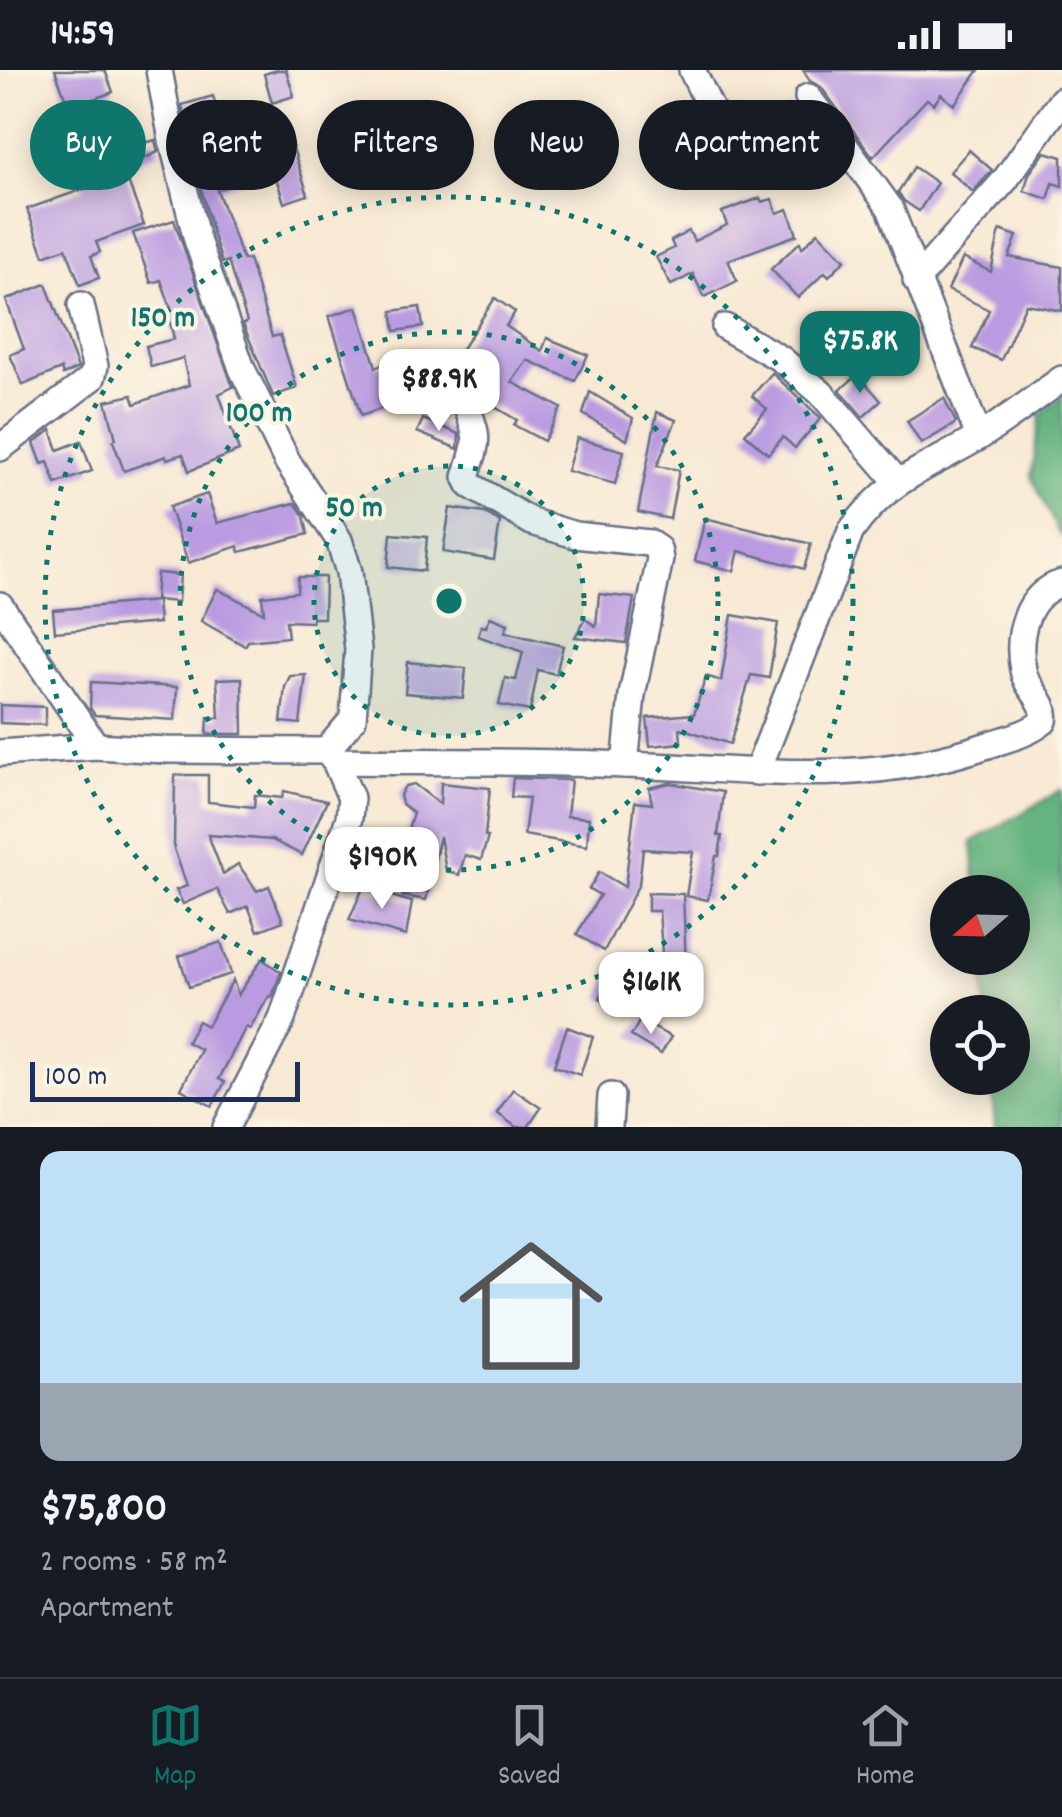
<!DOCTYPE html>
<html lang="en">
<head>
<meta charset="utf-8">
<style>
	body { margin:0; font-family:Dekko,sans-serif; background:#20242c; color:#f1f3f6; height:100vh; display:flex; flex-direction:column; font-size:38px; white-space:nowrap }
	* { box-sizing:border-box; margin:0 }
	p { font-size:32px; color:#9ea1a6 }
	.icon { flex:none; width:55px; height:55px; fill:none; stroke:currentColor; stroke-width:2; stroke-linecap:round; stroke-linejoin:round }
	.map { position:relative; height:1057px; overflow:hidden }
	.sheet { display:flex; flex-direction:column; background:#171b24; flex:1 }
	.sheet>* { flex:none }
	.hud { position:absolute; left:30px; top:30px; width:1002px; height:90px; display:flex; gap:20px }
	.needle { width:65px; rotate:250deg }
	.tools { position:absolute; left:930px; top:805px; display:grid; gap:20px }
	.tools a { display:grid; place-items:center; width:100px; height:100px; border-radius:50%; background:#171b24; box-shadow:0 5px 25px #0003; font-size:50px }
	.scale { position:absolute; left:30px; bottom:25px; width:270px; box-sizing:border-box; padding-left:10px; border:5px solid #1b2f5e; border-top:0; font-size:28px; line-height:35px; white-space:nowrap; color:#1b2f5e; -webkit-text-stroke:8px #fcf5e5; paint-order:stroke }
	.price { position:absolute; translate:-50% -85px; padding:0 22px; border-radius:20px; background:#fff; color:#222; font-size:32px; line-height:65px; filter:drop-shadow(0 2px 5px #0008) }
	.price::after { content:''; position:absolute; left:50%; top:60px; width:30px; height:22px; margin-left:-15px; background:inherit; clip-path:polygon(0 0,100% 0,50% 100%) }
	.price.active { background:#0f766e; color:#fff }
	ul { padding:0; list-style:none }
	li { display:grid; align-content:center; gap:20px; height:530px; padding:0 40px }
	li span { display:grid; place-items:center; height:310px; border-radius:20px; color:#555 }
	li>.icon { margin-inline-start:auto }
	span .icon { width:180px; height:180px; fill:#fffc; stroke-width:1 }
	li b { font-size:42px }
	.tag { padding:0 35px; border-radius:45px; background:#171b24; box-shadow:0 5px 25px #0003; font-size:35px; line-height:90px }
	.tag.active { background:#0f766e; color:#fff }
	.status { display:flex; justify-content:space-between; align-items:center; height:70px; padding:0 50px; background:#171b24; direction:ltr }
	.status svg { height:28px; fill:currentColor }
	.tab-bar { display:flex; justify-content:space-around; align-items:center; height:140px; border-top:2px solid #363941; background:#171b24; font-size:28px; color:#9ea1a6 }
	.tab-bar a { display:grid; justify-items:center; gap:5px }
	.tab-bar .active { color:#0f766e }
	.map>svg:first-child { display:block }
</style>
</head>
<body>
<div class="status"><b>14:59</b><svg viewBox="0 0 49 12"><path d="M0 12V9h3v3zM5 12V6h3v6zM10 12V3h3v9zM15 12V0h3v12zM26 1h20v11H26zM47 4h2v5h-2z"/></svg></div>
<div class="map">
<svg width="1062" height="1057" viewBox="0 0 1062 1057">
	<rect width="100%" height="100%" fill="#fcf5e5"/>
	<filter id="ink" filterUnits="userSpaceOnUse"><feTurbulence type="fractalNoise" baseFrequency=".01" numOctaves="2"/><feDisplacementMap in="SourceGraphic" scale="20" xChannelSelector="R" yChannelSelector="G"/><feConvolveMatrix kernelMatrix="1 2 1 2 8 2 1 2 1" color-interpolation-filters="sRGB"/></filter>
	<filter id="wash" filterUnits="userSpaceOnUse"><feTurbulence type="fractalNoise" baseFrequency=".0048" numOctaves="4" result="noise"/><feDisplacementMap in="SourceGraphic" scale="40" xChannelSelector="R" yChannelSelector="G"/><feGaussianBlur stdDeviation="2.25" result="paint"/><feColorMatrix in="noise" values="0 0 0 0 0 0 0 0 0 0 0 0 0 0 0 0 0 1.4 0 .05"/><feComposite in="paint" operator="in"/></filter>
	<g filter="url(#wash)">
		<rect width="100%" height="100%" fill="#f8e9d4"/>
		<g fill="#65b47f" stroke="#40726e" stroke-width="2.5">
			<path d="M 1062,326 L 1062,466 L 1060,466 L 1031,406 L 1040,345 Z"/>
			<path d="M 1062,720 L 1062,1057 L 995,1057 L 991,1008 L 1012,1008 L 1012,942 L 986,942 L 981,888 L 1012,888 L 1012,822 L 976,822 L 972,772 Z"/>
		</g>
		<g id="blocks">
			<g fill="#ba9be1">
				<path d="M 55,0 L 105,0 L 113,22 L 69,38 Z"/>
				<path d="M 277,0 L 286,0 L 294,26 L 272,33 L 264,4 Z"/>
				<path d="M 803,0 L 979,0 L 954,35 L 941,24 L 934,34 L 927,29 L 873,87 L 821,17 L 810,11 Z"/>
				<path d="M 213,26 L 231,85 L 236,83 L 246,110 L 217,120 L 243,190 L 249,189 L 272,267 L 280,265 L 297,318 L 273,326 L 243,254 L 247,252 L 228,191 L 222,193 L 213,165 L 188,67 L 182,35 Z"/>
				<path d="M 788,37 L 804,51 L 777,78 L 763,64 Z"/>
				<path d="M 86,48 L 98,75 L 138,58 L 145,73 L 155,70 L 158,82 L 123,98 L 144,155 L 96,172 L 100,182 L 91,186 L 99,208 L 80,215 L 66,178 L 44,186 L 27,139 L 84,119 L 76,92 L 83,90 L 69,56 Z"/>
				<path d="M 290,69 L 308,125 L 284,133 L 266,76 Z"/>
				<path d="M 969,80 L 992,100 L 973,122 L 950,102 Z"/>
				<path d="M 1045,82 L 1062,87 L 1062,116 L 1053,113 L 1048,129 L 1024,121 L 1029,104 Z"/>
				<path d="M 914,97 L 937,113 L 919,141 L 904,131 L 898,122 Z"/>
				<path d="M 760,128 L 762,132 L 772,129 L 777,143 L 788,139 L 797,165 L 728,190 L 737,211 L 704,227 L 693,204 L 671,215 L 656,187 L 674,178 L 671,171 L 689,161 L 694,171 L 727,155 L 722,142 Z"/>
				<path d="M 174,150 L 233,317 L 219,324 L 239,381 L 189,401 L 183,384 L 167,389 L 166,386 L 124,401 L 113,371 L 116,369 L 106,331 L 132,325 L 135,334 L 189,315 L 183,288 L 151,297 L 146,276 L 174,269 L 167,239 L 171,238 L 161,210 L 151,213 L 133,163 Z"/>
				<path d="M 1000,160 L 1017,166 L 1009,187 L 1062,197 L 1062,241 L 1026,234 L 1001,290 L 972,278 L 989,240 L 948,220 L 963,188 L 991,202 Z"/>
				<path d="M 818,162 L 845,190 L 829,206 L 825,202 L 798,228 L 771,199 L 800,172 L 802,178 Z"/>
				<path d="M 46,214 L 78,298 L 63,305 L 61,299 L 23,315 L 10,285 L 24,279 L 6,230 Z"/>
				<path d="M 495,228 L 515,242 L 506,256 L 542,281 L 547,268 L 588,285 L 575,311 L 527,290 L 512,312 L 561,338 L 544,371 L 514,355 L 517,350 L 481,329 L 476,320 L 466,316 L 475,302 L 454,291 Z"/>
				<path d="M 357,237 L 376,297 L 392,291 L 406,330 L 361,346 L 329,246 Z"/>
				<path d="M 420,237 L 423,257 L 395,261 L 392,241 Z"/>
				<path d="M 864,253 L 872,264 L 890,253 L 904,276 L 885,288 L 889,294 L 868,307 L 843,266 Z"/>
				<path d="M 772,303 L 821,348 L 795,378 L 783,367 L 768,384 L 745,364 L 767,339 L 752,326 Z"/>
				<path d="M 858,304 L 881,331 L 863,347 L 840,320 Z"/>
				<path d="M 590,322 L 633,348 L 627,370 L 583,344 Z"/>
				<path d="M 944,328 L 956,353 L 921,374 L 907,351 Z"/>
				<path d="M 657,342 L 676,350 L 657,396 L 679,400 L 670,449 L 638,442 Z"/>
				<path d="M 423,349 L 459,364 L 458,379 L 417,362 Z"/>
				<path d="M 51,360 L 58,380 L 81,371 L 92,401 L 56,414 L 48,392 L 42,394 L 34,373 Z"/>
				<path d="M 577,368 L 624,381 L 615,414 L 567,401 Z"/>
				<path d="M 207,424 L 217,453 L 295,433 L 304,446 L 308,464 L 240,482 L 238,476 L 188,493 L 169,437 Z"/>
				<path d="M 450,438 L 485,443 L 500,452 L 494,490 L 443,482 Z"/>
				<path d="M 705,448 L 811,474 L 804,499 L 739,481 L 734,501 L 695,491 Z"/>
				<path d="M 391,464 L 427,467 L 424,501 L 388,497 Z"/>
				<path d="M 157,503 L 180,505 L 178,532 L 155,530 Z"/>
				<path d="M 298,507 L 325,507 L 324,548 L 312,548 L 312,552 L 286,551 L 288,567 L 248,571 L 245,576 L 201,551 L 217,519 L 264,543 L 262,526 L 297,522 Z"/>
				<path d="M 599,524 L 634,528 L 626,573 L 575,567 L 585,549 L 596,556 Z"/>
				<path d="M 157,531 L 159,553 L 55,562 L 53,540 Z"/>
				<path d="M 732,545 L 778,553 L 769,608 L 751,605 L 730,674 L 680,658 L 681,673 L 650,676 L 647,648 L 694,644 L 706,606 L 721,611 Z"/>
				<path d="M 490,547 L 508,554 L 505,562 L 563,576 L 556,604 L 538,600 L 530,641 L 499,635 L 505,608 L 516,610 L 523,582 L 478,566 L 481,556 L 486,557 Z"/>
				<path d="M 408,592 L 466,598 L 463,628 L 405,623 Z"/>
				<path d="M 306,605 L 300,654 L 281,652 L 285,617 L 290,606 Z"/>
				<path d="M 242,608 L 243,664 L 207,664 L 208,647 L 219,648 L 217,609 Z"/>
				<path d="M 91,612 L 177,617 L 175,650 L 95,645 L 90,638 Z"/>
				<path d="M 0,635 L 45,637 L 45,655 L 0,653 Z"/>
				<path d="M 175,705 L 208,705 L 208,732 L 254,737 L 255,725 L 282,728 L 284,721 L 327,731 L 302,785 L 272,770 L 208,765 L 223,804 L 238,794 L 257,821 L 269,816 L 283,851 L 258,861 L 248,836 L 230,844 L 217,819 L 183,834 L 176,820 L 187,816 L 174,779 Z"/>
				<path d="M 513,708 L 571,710 L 567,746 L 589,748 L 587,776 L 524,765 L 529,728 L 511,727 Z"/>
				<path d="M 441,713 L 490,718 L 485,766 L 488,767 L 481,790 L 465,785 L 459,805 L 446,801 L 440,766 L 426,830 L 403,826 L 416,777 L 404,774 L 413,743 L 402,734 L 400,725 L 405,716 L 414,714 L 440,734 Z"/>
				<path d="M 670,713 L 723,722 L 718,766 L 722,766 L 719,786 L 716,786 L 708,830 L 686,826 L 693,782 L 643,779 L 639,814 L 604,881 L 577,864 L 600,825 L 589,819 L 599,802 L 625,817 L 635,732 L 652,734 L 649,718 Z"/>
				<path d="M 363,818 L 412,832 L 406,866 L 349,850 Z"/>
				<path d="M 648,823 L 683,824 L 687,921 L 665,923 L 659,841 L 648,841 Z"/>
				<path d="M 221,872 L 231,904 L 189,917 L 179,886 Z"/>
				<path d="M 262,889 L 281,902 L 272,927 L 269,926 L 250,959 L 246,957 L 219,1009 L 225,1012 L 212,1036 L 181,1019 L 201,980 L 187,972 L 198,951 L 207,956 L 233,910 L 238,925 Z"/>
				<path d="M 611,904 L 653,923 L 643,947 L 600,928 Z"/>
				<path d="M 640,950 L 671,967 L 661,984 L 631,966 Z"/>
				<path d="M 567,957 L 593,967 L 580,1005 L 554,996 Z"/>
				<path d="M 513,1019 L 541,1038 L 528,1057 L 516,1057 L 497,1043 Z"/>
			</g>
		</g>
	</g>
	<g filter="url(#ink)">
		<use href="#blocks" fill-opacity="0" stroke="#687087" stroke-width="2.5"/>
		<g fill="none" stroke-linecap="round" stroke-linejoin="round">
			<defs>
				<g id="minor">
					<path d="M 159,0 L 172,70 L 197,170 L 242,299 L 287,391 L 339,470 L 349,502 L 358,579 L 353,649 L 326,681"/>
					<path d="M 692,0 L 737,94 L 749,100 L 848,80 L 890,138 L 979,367"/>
					<path d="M 808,27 L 848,80"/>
					<path d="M 916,210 L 1005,110 L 1062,30"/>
					<path d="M 725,257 L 781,289 L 821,323 L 897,411"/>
					<path d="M 465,332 C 480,371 478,369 466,407 L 470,415 L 532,452 L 575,465 L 649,473 L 658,479 L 660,489 L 632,625 L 625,695"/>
					<path d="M 0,378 L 92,308 L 95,296 L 81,235"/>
					<path d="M 0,535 L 96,676"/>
					<path d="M 0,683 L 96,676 L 165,680 L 326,681 L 335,691 C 432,692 529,691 625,695 C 753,699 863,718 988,675 C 1006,669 1029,664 1044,651 C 1048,631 1026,619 1023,600 C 1016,565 1026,524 1062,513"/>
					<path d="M 757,702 L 851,461 C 889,407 926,399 979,367 C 1008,349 1035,328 1062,309"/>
					<path d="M 226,1057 L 282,949 L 349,748 L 351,728 L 335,691"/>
					<path d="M 609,1057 L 611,1026"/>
				</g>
			</defs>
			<use href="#minor" stroke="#687087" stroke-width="30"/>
			<use href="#minor" stroke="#fff" stroke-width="25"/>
		</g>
	</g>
	<circle cx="449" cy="531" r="135" fill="#0f766e" fill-opacity=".12"/>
	<g fill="none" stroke="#0f766e" stroke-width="5" stroke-dasharray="5 10">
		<circle cx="449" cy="531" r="135"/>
		<circle cx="449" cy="531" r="269"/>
		<circle cx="449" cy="531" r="404"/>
	</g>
	<circle cx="449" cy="531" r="15" fill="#0f766e" stroke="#fcf5e5" stroke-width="5"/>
	<g font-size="30" text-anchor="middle" font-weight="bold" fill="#0f766e" stroke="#fcf5e5" stroke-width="8" stroke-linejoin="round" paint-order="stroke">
		<text x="163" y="256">150 m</text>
		<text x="259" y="351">100 m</text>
		<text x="354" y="446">50 m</text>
	</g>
</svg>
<div class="tools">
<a><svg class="needle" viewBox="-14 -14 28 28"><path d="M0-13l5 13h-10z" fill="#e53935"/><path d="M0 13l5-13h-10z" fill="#9ea1a6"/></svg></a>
<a><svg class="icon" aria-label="locate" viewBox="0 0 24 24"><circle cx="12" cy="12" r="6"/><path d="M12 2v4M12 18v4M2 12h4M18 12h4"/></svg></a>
</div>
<div class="scale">100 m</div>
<b class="price active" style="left:860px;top:326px">$75.8K</b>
<b class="price" style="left:439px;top:364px">$88.9K</b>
<b class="price" style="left:382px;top:842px">$190K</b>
<b class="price" style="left:651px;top:967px">$161K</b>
<div class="hud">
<a class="tag active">Buy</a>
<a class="tag">Rent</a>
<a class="tag">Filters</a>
<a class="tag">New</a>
<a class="tag">Apartment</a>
</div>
</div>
<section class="sheet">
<ul>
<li><span style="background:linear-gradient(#bfe0f5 75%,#9aa5b1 0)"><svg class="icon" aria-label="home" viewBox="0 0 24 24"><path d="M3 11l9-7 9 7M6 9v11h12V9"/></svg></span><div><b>$75,800</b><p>2 rooms · 58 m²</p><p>Apartment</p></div></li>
</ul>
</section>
<nav class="tab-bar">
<a class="active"><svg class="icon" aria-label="map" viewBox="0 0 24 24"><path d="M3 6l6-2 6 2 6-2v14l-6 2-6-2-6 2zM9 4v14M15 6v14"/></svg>Map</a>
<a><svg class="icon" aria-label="saved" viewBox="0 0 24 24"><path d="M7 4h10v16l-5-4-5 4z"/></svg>Saved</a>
<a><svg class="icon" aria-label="home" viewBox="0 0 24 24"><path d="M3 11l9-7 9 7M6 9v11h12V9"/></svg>Home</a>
</nav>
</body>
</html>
